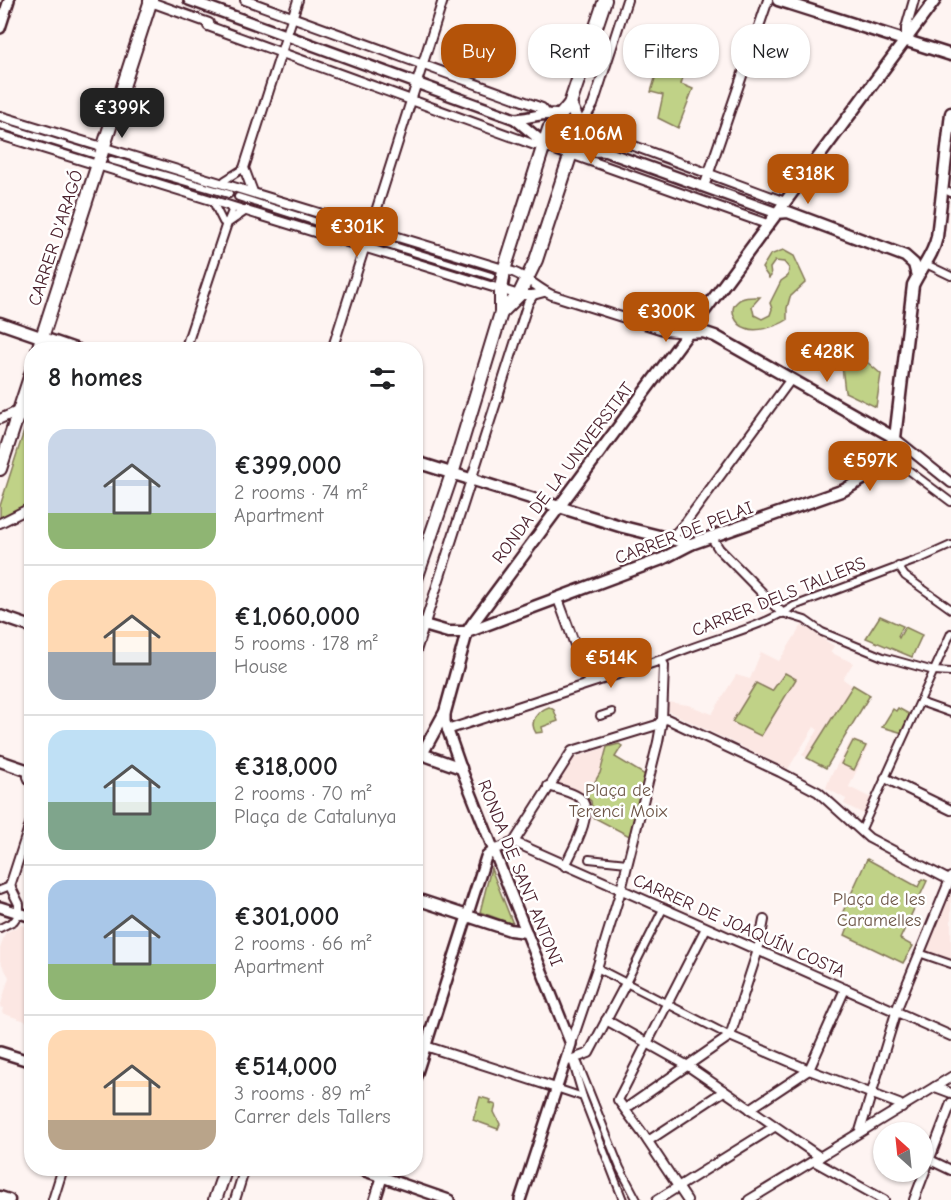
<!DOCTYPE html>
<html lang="en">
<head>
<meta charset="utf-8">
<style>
	body { margin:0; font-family:"Comic Neue",sans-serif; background:#f2f2f2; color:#202124; height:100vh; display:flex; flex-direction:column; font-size:22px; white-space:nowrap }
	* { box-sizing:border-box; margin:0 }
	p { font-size:20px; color:#757577 }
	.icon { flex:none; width:33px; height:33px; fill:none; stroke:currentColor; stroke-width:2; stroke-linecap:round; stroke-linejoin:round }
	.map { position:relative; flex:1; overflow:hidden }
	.details { position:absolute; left:24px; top:342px; width:399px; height:834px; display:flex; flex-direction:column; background:#fff; border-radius:24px; box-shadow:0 2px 4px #0004 }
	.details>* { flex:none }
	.guide { position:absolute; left:441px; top:24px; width:420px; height:54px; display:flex; gap:12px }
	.needle { width:39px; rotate:333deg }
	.fabs { position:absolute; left:873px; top:1122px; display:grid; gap:12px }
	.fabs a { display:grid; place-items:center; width:60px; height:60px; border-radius:50%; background:#fff; box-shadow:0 2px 4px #0004; font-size:30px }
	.price { position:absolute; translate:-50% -51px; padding:0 14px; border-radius:12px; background:#b45309; color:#fff; font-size:20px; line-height:39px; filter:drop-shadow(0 2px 3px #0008) }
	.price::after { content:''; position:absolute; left:50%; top:36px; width:18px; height:14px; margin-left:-9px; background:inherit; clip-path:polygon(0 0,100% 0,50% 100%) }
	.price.current { background:#222; color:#fff }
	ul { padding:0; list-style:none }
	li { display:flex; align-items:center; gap:18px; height:150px; padding:0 24px }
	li+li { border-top:2px solid #e0e0e0 }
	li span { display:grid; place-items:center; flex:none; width:168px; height:120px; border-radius:18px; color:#555 }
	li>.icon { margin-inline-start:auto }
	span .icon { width:72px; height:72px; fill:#fffc; stroke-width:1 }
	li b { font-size:26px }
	h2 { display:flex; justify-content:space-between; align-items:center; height:72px; padding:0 24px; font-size:26px }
	.tag { padding:0 21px; border-radius:24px; background:#fff; box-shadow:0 2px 4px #0004; font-size:21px; line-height:54px }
	.tag.current { background:#b45309; color:#fff }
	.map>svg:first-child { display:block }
</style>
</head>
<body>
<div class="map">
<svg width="951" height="1200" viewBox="0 0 951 1200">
	<rect width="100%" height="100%" fill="#fef4f2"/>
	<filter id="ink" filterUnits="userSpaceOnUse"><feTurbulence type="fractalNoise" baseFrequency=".0167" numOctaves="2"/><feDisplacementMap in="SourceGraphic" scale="12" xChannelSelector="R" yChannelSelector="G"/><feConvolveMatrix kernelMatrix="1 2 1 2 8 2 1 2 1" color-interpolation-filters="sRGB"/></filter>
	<g filter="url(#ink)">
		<g fill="#fce7e3" fill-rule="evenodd">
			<path d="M 802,625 L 834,646 L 830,652 L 853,663 L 843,679 L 853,686 L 807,758 L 802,755 L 818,730 L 814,727 L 788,769 L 668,711 L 668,702 L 688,705 L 712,714 L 736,675 L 750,679 L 761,652 L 779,661 ZM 757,683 L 772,692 L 761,736 L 732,722 Z"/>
			<path d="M 852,739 L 868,746 L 849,787 L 873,799 L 866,815 L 844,804 L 846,799 L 826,788 L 830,777 Z"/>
			<path d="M 607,747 L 599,774 L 586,797 L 559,787 L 557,784 L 573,758 Z"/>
			<path d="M 951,894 L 951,962 L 925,953 L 931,935 Z"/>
			<path d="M 21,925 L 31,928 L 31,1023 L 2,1013 L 3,1008 L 0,1007 L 9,977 L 0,961 L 0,949 L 5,933 Z"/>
		</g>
		<g fill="#c0d287" stroke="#857859" stroke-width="1.5">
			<path d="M 661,58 L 685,70 L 681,84 L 693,89 L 678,128 L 658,118 L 663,95 L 651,92 Z"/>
			<path d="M 783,250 L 794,256 L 806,282 L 790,297 L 787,308 L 787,320 C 778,326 756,333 746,328 C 736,325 728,310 737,302 C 743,296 753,297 760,297 L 752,306 L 754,315 L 762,319 L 770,315 L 772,309 L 770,303 L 781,281 L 788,276 L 789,268 L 784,262 L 775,261 L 770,268 L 771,276 L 769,278 L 762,268 L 770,255 Z"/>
			<path d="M 860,356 L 881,374 L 876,407 L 845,392 L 842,366 Z"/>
			<path d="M 26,425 L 31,435 L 31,505 L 0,521 L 0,506 Z"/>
			<path d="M 880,616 L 903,626 L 898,636 L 899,638 L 905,627 L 922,635 L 912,657 L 866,638 Z"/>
			<path d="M 785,673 L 796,679 L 761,736 L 732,722 L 756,683 L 772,691 Z"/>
			<path d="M 853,685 L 870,695 L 826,768 L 807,758 Z"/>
			<path d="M 549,707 L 554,710 L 558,721 L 542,727 L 543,732 L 536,733 C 528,721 538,711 549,707 Z"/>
			<path d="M 898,708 L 911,715 L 903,733 L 882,727 L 893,709 L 896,711 Z"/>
			<path d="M 853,741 L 866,746 L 854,770 L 841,764 Z"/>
			<path d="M 619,744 L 622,746 L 615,757 L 647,776 L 633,838 L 593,817 L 591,801 L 586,797 L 600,773 L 607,747 Z"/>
			<path d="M 867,859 L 918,887 L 922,879 L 927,881 L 900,939 L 913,946 L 903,963 L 845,935 L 850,922 L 840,918 Z"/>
			<path d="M 491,868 L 492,871 L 513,924 L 480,912 Z"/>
			<path d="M 480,1097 L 491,1100 L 490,1103 L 496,1105 L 494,1112 L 500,1124 L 498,1129 L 473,1120 Z"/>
		</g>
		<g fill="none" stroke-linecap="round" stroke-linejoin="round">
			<defs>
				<g id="pedestrian">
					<path d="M 0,125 L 93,154"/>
					<path d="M 111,160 L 229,194"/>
					<path d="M 225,180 L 244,168"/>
					<path d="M 949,192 L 951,193"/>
					<path d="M 238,197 L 361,236"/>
					<path d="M 215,206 L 223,222 L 227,223 L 232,211 L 230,208"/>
					<path d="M 371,239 L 491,276"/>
					<path d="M 926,264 L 951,276"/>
					<path d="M 891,457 L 951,502"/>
					<path d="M 898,566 L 905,576 L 951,609"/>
					<path d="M 782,613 L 805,620 L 822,632 L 883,657 L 934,671 L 951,672"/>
					<path d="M 661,660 C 704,639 754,632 794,606 L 922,558 L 951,545"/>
					<path d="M 920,702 L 951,713"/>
					<path d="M 600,716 L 612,712"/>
					<path d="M 27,770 L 27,777 L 32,788"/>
					<path d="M 861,831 L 951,633"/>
					<path d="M 589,859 L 627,863"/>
					<path d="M 0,890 L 10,886"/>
					<path d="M 0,928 L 14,921 L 19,914"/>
					<path d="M 919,953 L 951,964"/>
					<path d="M 597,968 L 730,1036"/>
					<path d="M 626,983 L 663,909"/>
					<path d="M 572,1060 L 583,1097"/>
					<path d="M 578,1063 L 620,1168 L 637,1200"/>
					<path d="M 556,1088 L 583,1097 L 623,1200"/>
				</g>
				<g id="minor">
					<path d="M 245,0 L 542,108 L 547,114"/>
					<path d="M 627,0 L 593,105 L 580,126 L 785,202"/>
					<path d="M 148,1 L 209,23 L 208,26 L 535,145"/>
					<path d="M 906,38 L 906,28 L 914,0"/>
					<path d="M 0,116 L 513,272 C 529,278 538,289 552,295 L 666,331 L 687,333"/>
					<path d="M 0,135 L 519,295 L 533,295 L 544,292"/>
					<path d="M 571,154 L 767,224"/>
					<path d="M 704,187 L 768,0"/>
					<path d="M 253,192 L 244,168 L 298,0"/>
					<path d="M 185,350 L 227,223 L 246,210"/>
					<path d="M 332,350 L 443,0"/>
					<path d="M 0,419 L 20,410 L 32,428"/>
					<path d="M 895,438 L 951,483"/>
					<path d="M 0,523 L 32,507"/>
					<path d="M 666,537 L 676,533 L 686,522 L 791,379"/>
					<path d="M 712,538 L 719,549 L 782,613"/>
					<path d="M 558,599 L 589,683"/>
					<path d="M 416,651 L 528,303 L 533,295"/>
					<path d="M 662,720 L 667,719 L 780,772 L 818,792 L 869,838 L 951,881"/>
					<path d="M 447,730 L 661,660 L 664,665 L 662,720 L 658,742 L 621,890 L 597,968 L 571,1044"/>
					<path d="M 885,778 L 951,810"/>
					<path d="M 548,786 C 558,789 572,792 580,798 C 596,811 572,851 565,866"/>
					<path d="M 514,842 L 951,1036"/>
					<path d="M 494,850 L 514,842 L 572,751 L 657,725 L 662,720"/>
					<path d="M 19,914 L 19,904 L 10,886 L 32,818"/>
					<path d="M 606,1020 L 688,1066 L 820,1157"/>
					<path d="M 730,1036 L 809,1070 L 899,1104 L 902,1108"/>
					<path d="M 416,1043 L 556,1088"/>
					<path d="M 565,1062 L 589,1053 L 626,983"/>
					<path d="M 935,1087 L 951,1093"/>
					<path d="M 625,1109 L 730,1036 L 758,950 L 764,920"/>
					<path d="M 750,1109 L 809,1070 L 845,989"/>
					<path d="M 860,1131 L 898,1006 L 951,877"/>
					<path d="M 648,1141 L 724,1091"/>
					<path d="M 930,1160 L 951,1170"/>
					<path d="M 814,1161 L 884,1200"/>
					<path d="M 53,1200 L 63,1168"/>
					<path d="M 235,1200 L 245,1168"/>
					<path d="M 657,1200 L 774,1127"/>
					<path d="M 687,1200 L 643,1134 L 618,1100 L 706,928"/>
					<path d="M 749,1200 L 951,1077"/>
					<path d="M 914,1200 L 951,1103"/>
				</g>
				<g id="tertiary">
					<path d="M 189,0 L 515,119 L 545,144"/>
					<path d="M 0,28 L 9,0"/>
					<path d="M 515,119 C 530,118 545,112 559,115"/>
					<path d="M 580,126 L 584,133 L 604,151 L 777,213"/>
					<path d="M 571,154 L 578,152 L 604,151"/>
					<path d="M 445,712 L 445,722 L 461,768 L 571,1044 L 520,1200"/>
					<path d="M 0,907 L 32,917"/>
					<path d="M 0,1052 L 32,1062"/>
					<path d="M 416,1076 L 486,857 L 494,850"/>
					<path d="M 356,1168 L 449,1200"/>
					<path d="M 375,1200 L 385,1168"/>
				</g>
				<g id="secondary">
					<path d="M 778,0 L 951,55"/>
					<path d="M 777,213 L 788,212 L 905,256 L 914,264 L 917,276"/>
					<path d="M 0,323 L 78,350"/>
					<path d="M 687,333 L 703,332 L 715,336 L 895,438"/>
					<path d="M 416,462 L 623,527 L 691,544"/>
					<path d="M 0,616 L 32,627"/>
					<path d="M 424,625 L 448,632 L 467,632 L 662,559 L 691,544 L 844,490 L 863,479 L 876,466 L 895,438 L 913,285 C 921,268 933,256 937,237 L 951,113"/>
					<path d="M 416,752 L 461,768"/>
					<path d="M 422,754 L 445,712 L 467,632 L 473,623 L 935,0"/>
					<path d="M 0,761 L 32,772"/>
					<path d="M 416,899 L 510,930 L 526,932"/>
					<path d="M 0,1197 L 9,1200"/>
				</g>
				<g id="primary">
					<path d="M 545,144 L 571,154"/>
					<path d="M 501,313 L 519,295 L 536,260 L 580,126 L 570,104"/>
					<path d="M 38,350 L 151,0"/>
					<path d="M 0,469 L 32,371"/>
					<path d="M 416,579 L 452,474 L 501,313 L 501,290 L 504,270 L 549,129 L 570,104 L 605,0"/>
					<path d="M 416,622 L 424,625"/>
					<path d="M 215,1200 L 226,1168"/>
				</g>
			</defs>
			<use href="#pedestrian" stroke="#4a1f2b" stroke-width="10"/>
			<use href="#minor" stroke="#4a1f2b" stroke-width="12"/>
			<use href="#tertiary" stroke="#4a1f2b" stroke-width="14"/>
			<use href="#secondary" stroke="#4a1f2b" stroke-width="15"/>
			<use href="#primary" stroke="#4a1f2b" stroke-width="16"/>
			<use href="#pedestrian" stroke="#fff" stroke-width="6"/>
			<use href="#minor" stroke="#fff" stroke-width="8"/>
			<use href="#tertiary" stroke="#fff" stroke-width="9"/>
			<use href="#secondary" stroke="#fff" stroke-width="10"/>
			<use href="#primary" stroke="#fff" stroke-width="12"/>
		</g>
	</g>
	<g text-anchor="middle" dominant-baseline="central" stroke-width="5" stroke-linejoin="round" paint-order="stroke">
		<g font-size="18" fill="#4a1f2b" stroke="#fff">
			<text transform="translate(56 238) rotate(-72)">CARRER D'ARAGÓ</text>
			<text transform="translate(563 473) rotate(-53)">RONDA DE LA UNIVERSITAT</text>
			<text transform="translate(684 533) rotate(-21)">CARRER DE PELAI</text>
			<text transform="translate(779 597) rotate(-22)">CARRER DELS TALLERS</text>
			<text transform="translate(520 873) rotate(68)">RONDA DE SANT ANTONI</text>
			<text transform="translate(739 926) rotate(24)">CARRER DE JOAQUÍN COSTA</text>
		</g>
		<g font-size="18" fill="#6d5547" stroke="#fff">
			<text x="618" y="790">Plaça de<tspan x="618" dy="21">Terenci Moix</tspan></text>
			<text x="879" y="899">Plaça de les<tspan x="879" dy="21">Caramelles</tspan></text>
		</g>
	</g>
</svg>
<div class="fabs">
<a><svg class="needle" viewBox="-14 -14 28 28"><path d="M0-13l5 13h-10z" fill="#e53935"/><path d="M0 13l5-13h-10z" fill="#757577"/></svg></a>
</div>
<b class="price current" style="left:122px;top:139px">€399K</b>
<b class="price" style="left:591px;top:165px">€1.06M</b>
<b class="price" style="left:808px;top:205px">€318K</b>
<b class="price" style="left:357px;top:258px">€301K</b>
<b class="price" style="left:666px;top:343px">€300K</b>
<b class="price" style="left:827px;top:383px">€428K</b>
<b class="price" style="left:870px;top:492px">€597K</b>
<b class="price" style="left:611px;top:689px">€514K</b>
<div class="guide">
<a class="tag current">Buy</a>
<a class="tag">Rent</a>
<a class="tag">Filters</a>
<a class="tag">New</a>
</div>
<section class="details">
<h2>8 homes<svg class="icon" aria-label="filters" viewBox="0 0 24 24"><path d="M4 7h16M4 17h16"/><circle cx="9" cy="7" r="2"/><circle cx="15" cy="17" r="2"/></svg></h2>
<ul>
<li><span style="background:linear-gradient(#c9d6e8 70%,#8fb573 0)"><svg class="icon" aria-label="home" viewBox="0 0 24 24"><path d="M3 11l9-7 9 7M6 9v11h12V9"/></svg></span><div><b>€399,000</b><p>2 rooms · 74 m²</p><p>Apartment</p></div></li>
<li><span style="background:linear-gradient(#ffd9b3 60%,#9aa5b1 0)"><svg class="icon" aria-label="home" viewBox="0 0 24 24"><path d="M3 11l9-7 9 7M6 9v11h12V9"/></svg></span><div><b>€1,060,000</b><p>5 rooms · 178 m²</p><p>House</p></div></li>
<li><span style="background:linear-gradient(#bfe0f5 60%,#7fa58c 0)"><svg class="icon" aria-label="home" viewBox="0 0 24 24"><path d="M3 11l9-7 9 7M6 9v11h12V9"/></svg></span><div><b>€318,000</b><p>2 rooms · 70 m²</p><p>Plaça de Catalunya</p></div></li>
<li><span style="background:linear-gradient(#a9c7e8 70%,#8fb573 0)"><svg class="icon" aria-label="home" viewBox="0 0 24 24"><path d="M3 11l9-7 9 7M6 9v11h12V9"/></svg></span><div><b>€301,000</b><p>2 rooms · 66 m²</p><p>Apartment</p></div></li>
<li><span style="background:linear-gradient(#ffd9b3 75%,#b9a48a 0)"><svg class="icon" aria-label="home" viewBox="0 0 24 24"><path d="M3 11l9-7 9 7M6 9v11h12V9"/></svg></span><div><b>€514,000</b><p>3 rooms · 89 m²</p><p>Carrer dels Tallers</p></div></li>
</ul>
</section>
</div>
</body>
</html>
